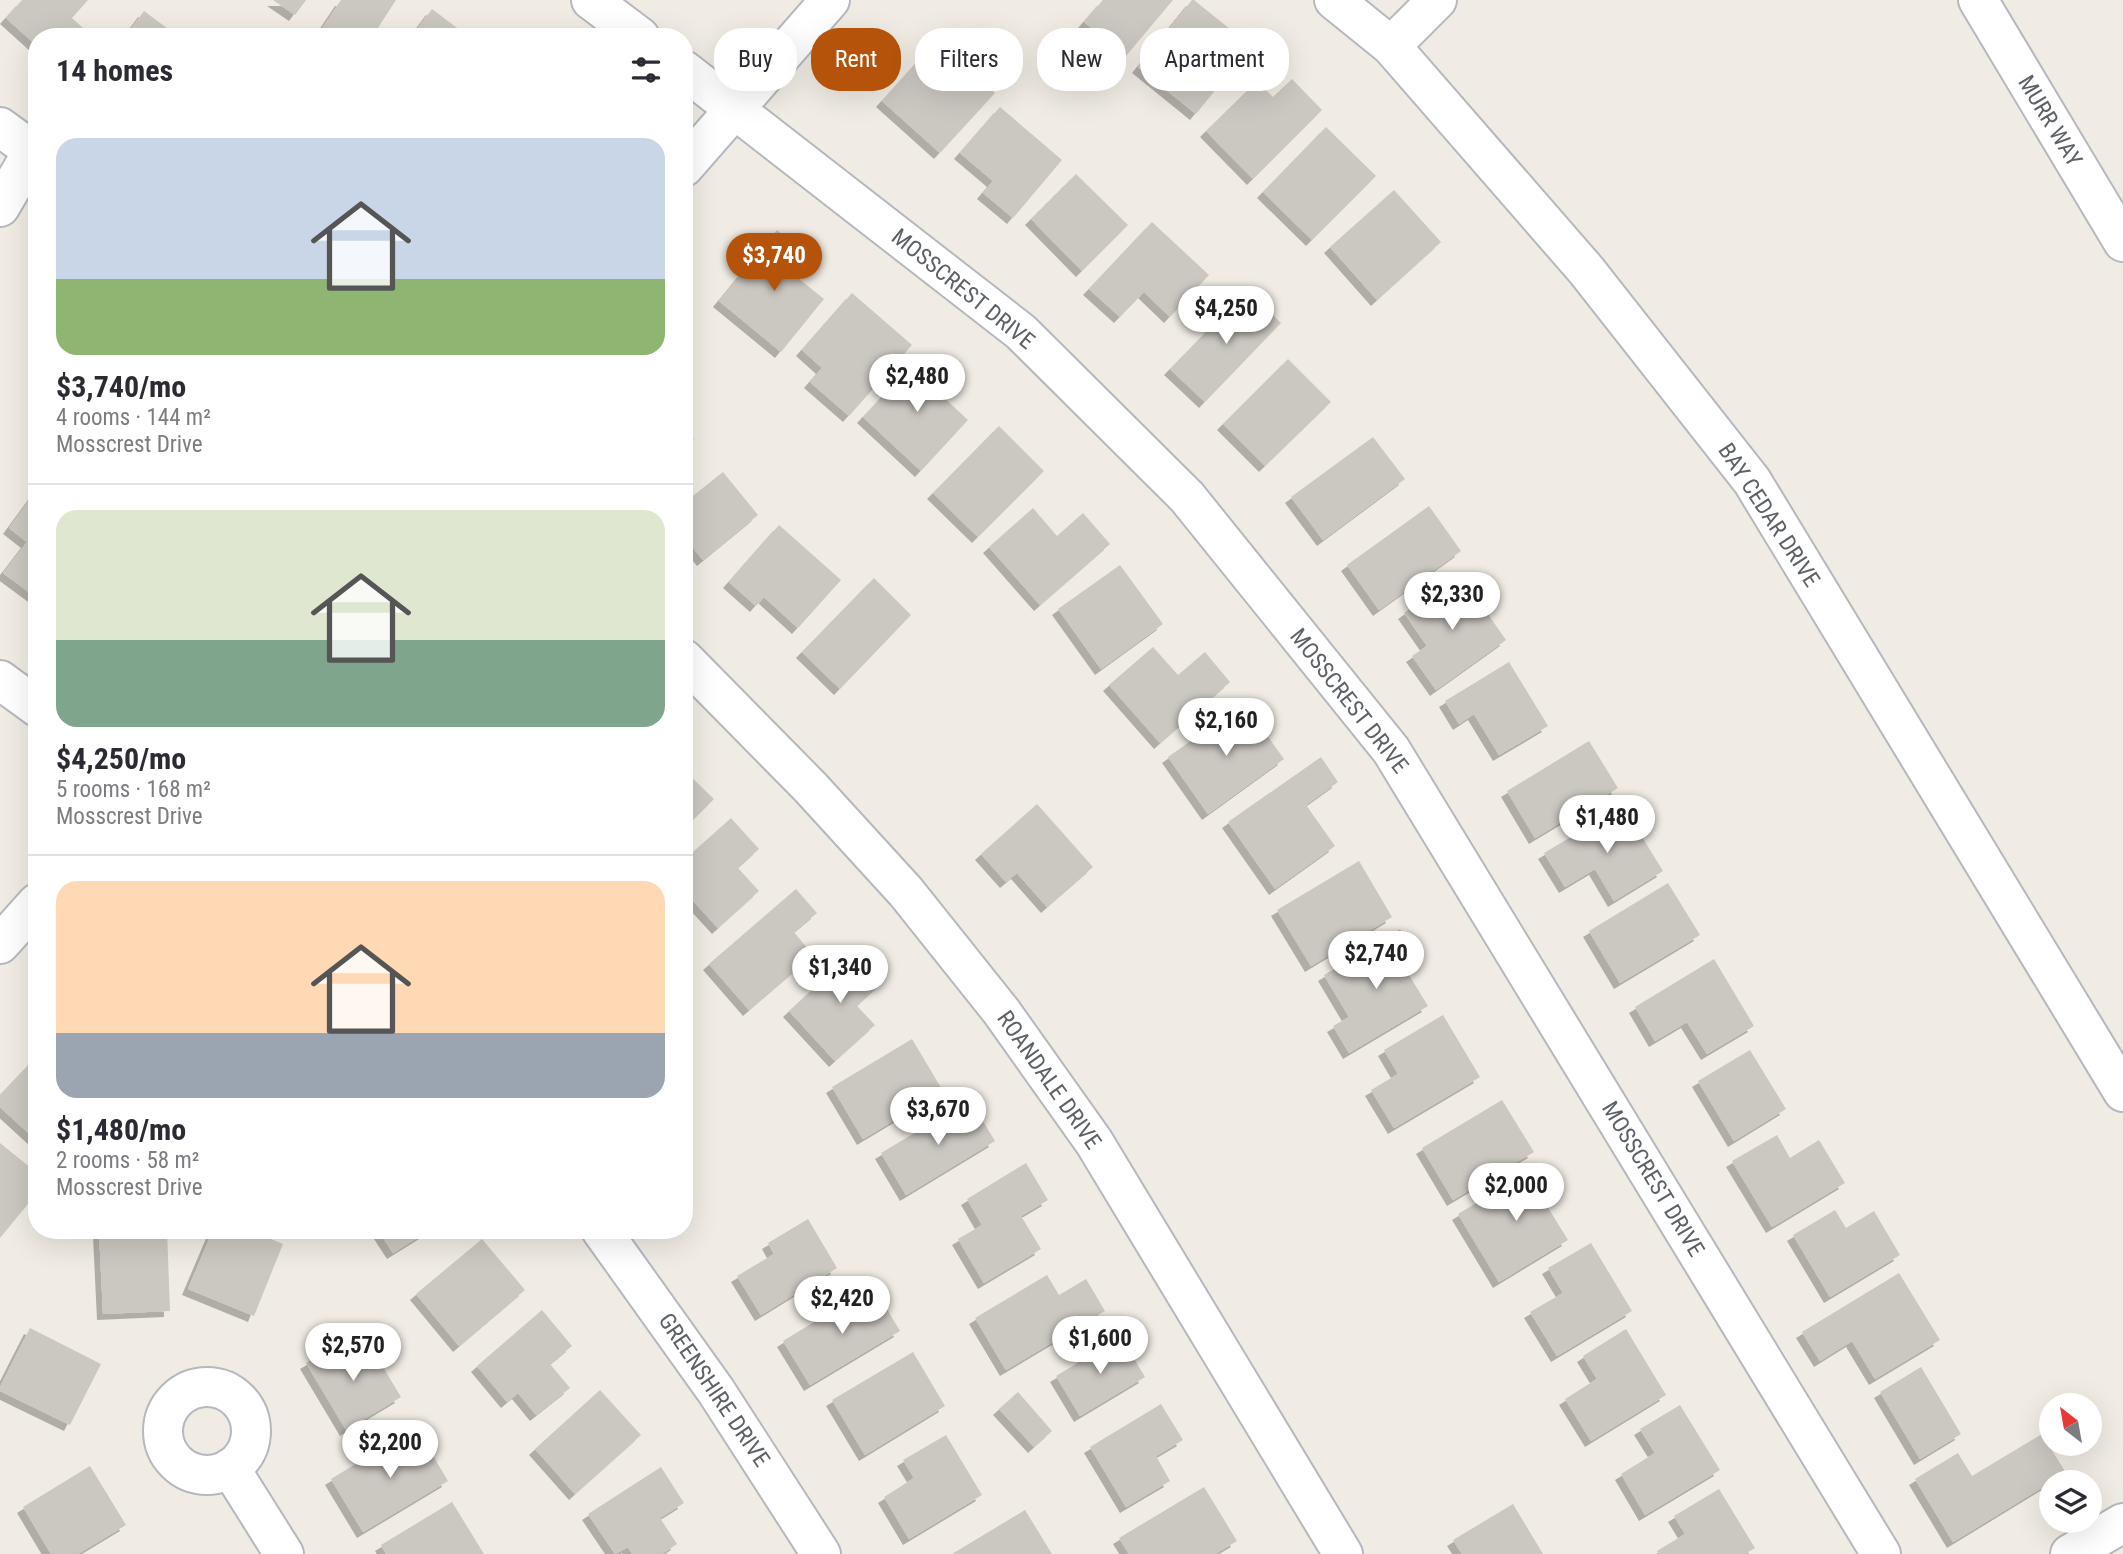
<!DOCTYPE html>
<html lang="en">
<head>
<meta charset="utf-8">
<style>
	body { margin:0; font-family:"Roboto Condensed",sans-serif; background:#f7f7f7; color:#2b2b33; height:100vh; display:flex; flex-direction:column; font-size:26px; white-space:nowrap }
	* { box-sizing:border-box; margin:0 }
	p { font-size:23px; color:#7c7c81 }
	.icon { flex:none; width:38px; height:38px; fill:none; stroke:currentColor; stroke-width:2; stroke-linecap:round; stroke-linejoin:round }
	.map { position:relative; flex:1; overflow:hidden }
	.details { position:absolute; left:28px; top:28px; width:665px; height:1211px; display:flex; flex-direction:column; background:#fff; border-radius:28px; box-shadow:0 7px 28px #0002 }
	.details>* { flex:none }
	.hud { position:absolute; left:714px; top:28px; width:665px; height:63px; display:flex; gap:14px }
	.needle { width:46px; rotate:329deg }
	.controls { position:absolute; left:2039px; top:1393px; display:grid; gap:14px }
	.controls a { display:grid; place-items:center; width:63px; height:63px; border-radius:50%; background:#fff; box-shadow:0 7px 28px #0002; font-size:35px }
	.price { position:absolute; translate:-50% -60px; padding:0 16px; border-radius:24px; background:#fff; color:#222; font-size:23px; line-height:46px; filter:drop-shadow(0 2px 4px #0008) }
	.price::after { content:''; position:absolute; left:50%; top:42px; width:21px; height:16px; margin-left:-10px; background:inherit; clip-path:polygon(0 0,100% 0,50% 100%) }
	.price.active { background:#b45309; color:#fff }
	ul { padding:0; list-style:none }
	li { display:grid; align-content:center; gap:14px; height:371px; padding:0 28px }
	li+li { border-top:2px solid #e1e1e2 }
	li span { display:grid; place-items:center; height:217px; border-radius:21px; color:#555 }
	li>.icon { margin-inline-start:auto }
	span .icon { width:126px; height:126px; fill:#fffc; stroke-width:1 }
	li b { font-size:30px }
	h2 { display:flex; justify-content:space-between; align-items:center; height:84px; padding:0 28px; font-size:30px }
	.tag { padding:0 24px; border-radius:28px; background:#fff; box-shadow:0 7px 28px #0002; font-size:24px; line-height:63px }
	.tag.active { background:#b45309; color:#fff }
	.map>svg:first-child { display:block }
</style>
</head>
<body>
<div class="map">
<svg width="2123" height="1554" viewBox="0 0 2123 1554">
	<defs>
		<filter id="shadow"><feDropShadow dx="-6" dy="6" stdDeviation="0" flood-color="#0004"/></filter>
	</defs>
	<rect width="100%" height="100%" fill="#f0ece4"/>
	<g fill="#cbc7c1" filter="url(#shadow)">
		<path d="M 22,0 L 88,0 L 72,18 L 93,37 L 37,37 L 37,46 L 6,18 Z"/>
		<path d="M 273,0 L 306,0 L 295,15 Z"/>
		<path d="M 341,0 L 396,0 L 372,37 L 330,37 L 321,30 Z"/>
		<path d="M 1103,0 L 1173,0 L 1126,56 L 1084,22 Z"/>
		<path d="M 1192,0 L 1194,0 L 1251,46 L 1196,114 L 1138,67 Z"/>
		<path d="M 432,9 L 469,37 L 411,37 Z"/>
		<path d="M 144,11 L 179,37 L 125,37 Z"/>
		<path d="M 937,40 L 995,93 L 940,153 L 882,101 Z"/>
		<path d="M 1292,79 L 1322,110 L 1253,179 L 1206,131 L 1257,81 L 1273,97 Z"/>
		<path d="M 1000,107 L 1062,160 L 1013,218 L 983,193 L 993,181 L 960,153 Z"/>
		<path d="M 1326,127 L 1376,176 L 1312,240 L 1263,192 Z"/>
		<path d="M 1076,174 L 1128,225 L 1082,271 L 1031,219 Z"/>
		<path d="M 1394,190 L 1441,242 L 1377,300 L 1330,247 Z"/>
		<path d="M 1152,222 L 1209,275 L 1170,317 L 1144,292 L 1120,317 L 1089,289 Z"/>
		<path d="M 777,230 L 808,255 L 793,274 L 824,299 L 781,352 L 719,301 Z"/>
		<path d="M 1247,290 L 1281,323 L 1205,402 L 1170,369 Z"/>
		<path d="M 852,293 L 912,345 L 849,416 L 810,382 L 822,368 L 802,350 Z"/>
		<path d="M 922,354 L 950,379 L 938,392 L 968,420 L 921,471 L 863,417 Z"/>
		<path d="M 1288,359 L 1331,402 L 1265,466 L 1223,424 Z"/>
		<path d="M 999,426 L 1044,471 L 978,537 L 933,493 Z"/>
		<path d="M 684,430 L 694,439 L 684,449 Z"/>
		<path d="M 1373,437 L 1405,479 L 1323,540 L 1291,497 Z"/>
		<path d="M 723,472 L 758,515 L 703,560 L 684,537 L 684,503 Z"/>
		<path d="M 34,494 L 37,496 L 37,598 L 3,573 L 27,542 L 9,528 Z"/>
		<path d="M 1429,506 L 1461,551 L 1379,610 L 1347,565 Z"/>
		<path d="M 1033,508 L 1057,536 L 1083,513 L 1110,544 L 1040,605 L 989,547 Z"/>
		<path d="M 779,525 L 841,580 L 798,628 L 764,597 L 756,606 L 729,582 Z"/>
		<path d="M 1120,565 L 1163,624 L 1101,669 L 1058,609 Z"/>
		<path d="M 1460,574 L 1506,640 L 1436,690 L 1412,656 L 1427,646 L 1404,613 Z"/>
		<path d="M 874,578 L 911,615 L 840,689 L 802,652 Z"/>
		<path d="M 1153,647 L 1178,675 L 1205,652 L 1230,682 L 1160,743 L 1109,685 Z"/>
		<path d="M 1509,662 L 1548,726 L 1499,755 L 1474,714 L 1459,724 L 1445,701 Z"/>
		<path d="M 1244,703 L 1284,759 L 1208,814 L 1168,757 Z"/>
		<path d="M 1589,741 L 1618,788 L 1535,838 L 1507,791 Z"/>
		<path d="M 1321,757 L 1338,782 L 1306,805 L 1335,846 L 1275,889 L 1228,822 Z"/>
		<path d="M 684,770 L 714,799 L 684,829 Z"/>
		<path d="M 1037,804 L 1093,867 L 1047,907 L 1017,873 L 1006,882 L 981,854 Z"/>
		<path d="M 1623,806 L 1663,871 L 1614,901 L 1595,869 L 1565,887 L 1544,853 Z"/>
		<path d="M 731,818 L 759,849 L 738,868 L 759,891 L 718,928 L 684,891 L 684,860 Z"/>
		<path d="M 1359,861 L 1392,917 L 1311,966 L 1277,910 Z"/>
		<path d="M 1668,883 L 1700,935 L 1620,983 L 1589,931 Z"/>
		<path d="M 796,889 L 817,913 L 794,932 L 813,955 L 749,1010 L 709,964 Z"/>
		<path d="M 1400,929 L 1419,962 L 1406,970 L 1428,1006 L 1349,1053 L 1333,1026 L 1349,1017 L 1324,975 Z"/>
		<path d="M 857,948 L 886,979 L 857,1006 L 875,1025 L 835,1061 L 789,1011 Z"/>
		<path d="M 1714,959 L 1754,1026 L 1707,1054 L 1687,1022 L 1655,1041 L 1635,1007 Z"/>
		<path d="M 1443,1015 L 1480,1077 L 1394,1128 L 1371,1090 L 1398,1074 L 1384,1050 Z"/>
		<path d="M 912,1039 L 943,1091 L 863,1139 L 832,1087 Z"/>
		<path d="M 1750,1050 L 1786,1109 L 1734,1141 L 1698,1081 Z"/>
		<path d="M 37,1056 L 37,1141 L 0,1107 L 0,1095 Z"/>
		<path d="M 970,1100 L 995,1141 L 906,1195 L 881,1153 Z"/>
		<path d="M 1502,1100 L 1534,1152 L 1453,1200 L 1422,1148 Z"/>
		<path d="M 1777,1135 L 1790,1158 L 1819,1140 L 1845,1183 L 1772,1227 L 1732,1161 Z"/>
		<path d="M 0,1143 L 37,1173 L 37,1193 L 0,1238 Z"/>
		<path d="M 1026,1163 L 1048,1200 L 1021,1216 L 1041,1249 L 984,1283 L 958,1239 L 982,1225 L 967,1199 Z"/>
		<path d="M 1542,1163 L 1562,1197 L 1547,1206 L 1568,1240 L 1499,1282 L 1458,1214 Z"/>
		<path d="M 1835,1210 L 1846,1228 L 1874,1211 L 1900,1255 L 1830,1297 L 1793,1235 Z"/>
		<path d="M 808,1219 L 837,1268 L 761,1315 L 737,1276 L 774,1254 L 768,1243 Z"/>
		<path d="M 99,1230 L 167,1230 L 170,1311 L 103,1314 Z"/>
		<path d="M 213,1230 L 249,1230 L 283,1244 L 254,1316 L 188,1289 Z"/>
		<path d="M 378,1230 L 430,1230 L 393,1253 Z"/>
		<path d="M 482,1239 L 525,1290 L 459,1346 L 416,1294 Z"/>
		<path d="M 1591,1243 L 1632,1311 L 1557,1356 L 1530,1312 L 1563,1293 L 1548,1268 Z"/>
		<path d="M 1899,1273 L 1940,1340 L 1875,1379 L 1852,1341 L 1820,1361 L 1802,1332 Z"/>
		<path d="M 1047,1275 L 1059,1295 L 1086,1279 L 1105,1311 L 1006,1370 L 975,1318 Z"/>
		<path d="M 873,1286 L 900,1331 L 810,1385 L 783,1341 Z"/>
		<path d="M 542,1310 L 572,1346 L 550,1364 L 570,1388 L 536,1415 L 518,1393 L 507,1402 L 477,1366 Z"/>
		<path d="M 30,1328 L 101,1364 L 70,1425 L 0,1391 L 0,1387 Z"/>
		<path d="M 1626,1329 L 1666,1395 L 1591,1441 L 1565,1399 L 1597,1379 L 1583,1356 Z"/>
		<path d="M 1121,1337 L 1145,1377 L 1080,1416 L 1056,1376 Z"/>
		<path d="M 349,1338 L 365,1364 L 377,1357 L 401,1397 L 346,1430 L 306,1363 Z"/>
		<path d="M 913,1352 L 945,1406 L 865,1455 L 832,1400 Z"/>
		<path d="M 1921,1367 L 1961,1434 L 1920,1459 L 1880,1392 Z"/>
		<path d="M 600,1390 L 641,1435 L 575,1494 L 535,1449 Z"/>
		<path d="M 1018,1392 L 1052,1431 L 1034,1447 L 999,1409 Z"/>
		<path d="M 1161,1404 L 1183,1440 L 1156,1456 L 1170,1481 L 1126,1507 L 1090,1447 Z"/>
		<path d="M 1680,1405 L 1720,1470 L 1645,1515 L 1621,1474 L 1655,1453 L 1640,1429 Z"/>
		<path d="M 416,1427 L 448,1481 L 363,1532 L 331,1479 Z"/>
		<path d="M 2042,1434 L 2066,1473 L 1953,1542 L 1915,1479 L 1958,1453 L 1972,1476 Z"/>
		<path d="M 946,1435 L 982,1495 L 909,1539 L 884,1497 L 914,1478 L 903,1460 Z"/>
		<path d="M 90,1466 L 126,1525 L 78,1554 L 51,1554 L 23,1507 Z"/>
		<path d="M 661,1467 L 684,1503 L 660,1518 L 677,1544 L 662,1554 L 632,1554 L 628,1547 L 615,1554 L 588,1514 Z"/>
		<path d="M 1204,1487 L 1237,1541 L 1215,1554 L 1129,1554 L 1119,1538 Z"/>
		<path d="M 1719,1489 L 1755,1548 L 1745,1554 L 1659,1554 L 1657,1551 L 1685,1534 L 1674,1516 Z"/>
		<path d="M 452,1502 L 484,1554 L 386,1554 L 381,1545 Z"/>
		<path d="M 1513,1504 L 1543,1554 L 1462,1554 L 1453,1540 Z"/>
		<path d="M 1025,1510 L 1052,1554 L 952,1554 Z"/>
	</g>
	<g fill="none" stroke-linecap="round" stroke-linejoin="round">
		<defs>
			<g id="minor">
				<path d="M 591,0 L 640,37"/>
				<path d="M 1334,0 L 1391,46 L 1586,270 L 1752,481 L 2123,1092"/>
				<path d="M 1978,0 L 2123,242"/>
				<path d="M 1391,46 L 1437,0"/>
				<path d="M 684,70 L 1021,332 L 1187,497 L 1391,750 L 1881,1554"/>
				<path d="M 0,127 L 37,154"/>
				<path d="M 684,167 L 830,0"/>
				<path d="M 0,207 L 33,151"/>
				<path d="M 684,659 L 811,788 L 906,892 L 1001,1011 L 1094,1142 L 1343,1554"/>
				<path d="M 0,680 L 37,707"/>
				<path d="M 0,944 L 37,903"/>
				<path d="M 601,1230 L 716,1391 L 821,1554"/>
				<circle cx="207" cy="1431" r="44"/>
				<path d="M 230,1468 L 284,1554"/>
				<path d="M 2070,1554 L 2123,1523"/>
			</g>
		</defs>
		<use href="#minor" stroke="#b5b8bc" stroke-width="42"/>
		<use href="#minor" stroke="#fff" stroke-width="38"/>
	</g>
	<g text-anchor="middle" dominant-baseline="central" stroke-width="7" stroke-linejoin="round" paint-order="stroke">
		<g font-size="23" fill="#5c6166" stroke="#fff">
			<text transform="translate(2050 121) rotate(59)">MURR WAY</text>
			<text transform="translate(963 289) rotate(39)">MOSSCREST DRIVE</text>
			<text transform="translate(1769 515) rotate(57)">BAY CEDAR DRIVE</text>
			<text transform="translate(1349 701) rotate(52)">MOSSCREST DRIVE</text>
			<text transform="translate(1049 1080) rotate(55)">ROANDALE DRIVE</text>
			<text transform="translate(1653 1179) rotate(59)">MOSSCREST DRIVE</text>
			<text transform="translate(714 1390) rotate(56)">GREENSHIRE DRIVE</text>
		</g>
	</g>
</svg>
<div class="controls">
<a><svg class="needle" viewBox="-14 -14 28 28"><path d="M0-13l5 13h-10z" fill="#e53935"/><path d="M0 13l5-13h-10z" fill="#7c7c81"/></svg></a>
<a><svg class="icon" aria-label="layers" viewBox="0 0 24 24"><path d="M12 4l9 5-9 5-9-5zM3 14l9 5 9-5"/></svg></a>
</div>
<b class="price active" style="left:774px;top:293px">$3,740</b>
<b class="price" style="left:1226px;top:346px">$4,250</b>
<b class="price" style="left:917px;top:414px">$2,480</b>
<b class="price" style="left:1452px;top:632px">$2,330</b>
<b class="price" style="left:1226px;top:758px">$2,160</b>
<b class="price" style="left:1607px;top:855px">$1,480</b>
<b class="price" style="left:1376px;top:991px">$2,740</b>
<b class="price" style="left:840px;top:1005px">$1,340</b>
<b class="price" style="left:938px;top:1147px">$3,670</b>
<b class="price" style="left:1516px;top:1223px">$2,000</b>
<b class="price" style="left:842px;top:1336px">$2,420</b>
<b class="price" style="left:1100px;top:1376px">$1,600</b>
<b class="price" style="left:353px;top:1383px">$2,570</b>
<b class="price" style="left:390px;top:1480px">$2,200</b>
<div class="hud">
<a class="tag">Buy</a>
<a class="tag active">Rent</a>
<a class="tag">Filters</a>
<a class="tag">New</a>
<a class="tag">Apartment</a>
</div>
<section class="details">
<h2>14 homes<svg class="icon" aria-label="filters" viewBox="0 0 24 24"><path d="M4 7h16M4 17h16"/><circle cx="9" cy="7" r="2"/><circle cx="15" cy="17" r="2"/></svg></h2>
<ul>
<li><span style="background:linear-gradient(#c9d6e8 65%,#8fb573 0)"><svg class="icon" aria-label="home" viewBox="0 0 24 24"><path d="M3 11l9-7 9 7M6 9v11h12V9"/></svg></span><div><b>$3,740/mo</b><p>4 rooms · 144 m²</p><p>Mosscrest Drive</p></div></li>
<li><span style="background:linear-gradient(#dfe7d0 60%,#7fa58c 0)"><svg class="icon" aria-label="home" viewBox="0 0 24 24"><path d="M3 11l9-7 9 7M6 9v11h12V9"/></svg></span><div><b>$4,250/mo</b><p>5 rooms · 168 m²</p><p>Mosscrest Drive</p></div></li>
<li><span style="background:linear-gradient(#ffd9b3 70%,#9aa5b1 0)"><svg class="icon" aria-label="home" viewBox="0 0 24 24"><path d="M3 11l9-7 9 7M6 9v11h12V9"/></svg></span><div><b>$1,480/mo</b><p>2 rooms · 58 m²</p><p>Mosscrest Drive</p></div></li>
</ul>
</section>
</div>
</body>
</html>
